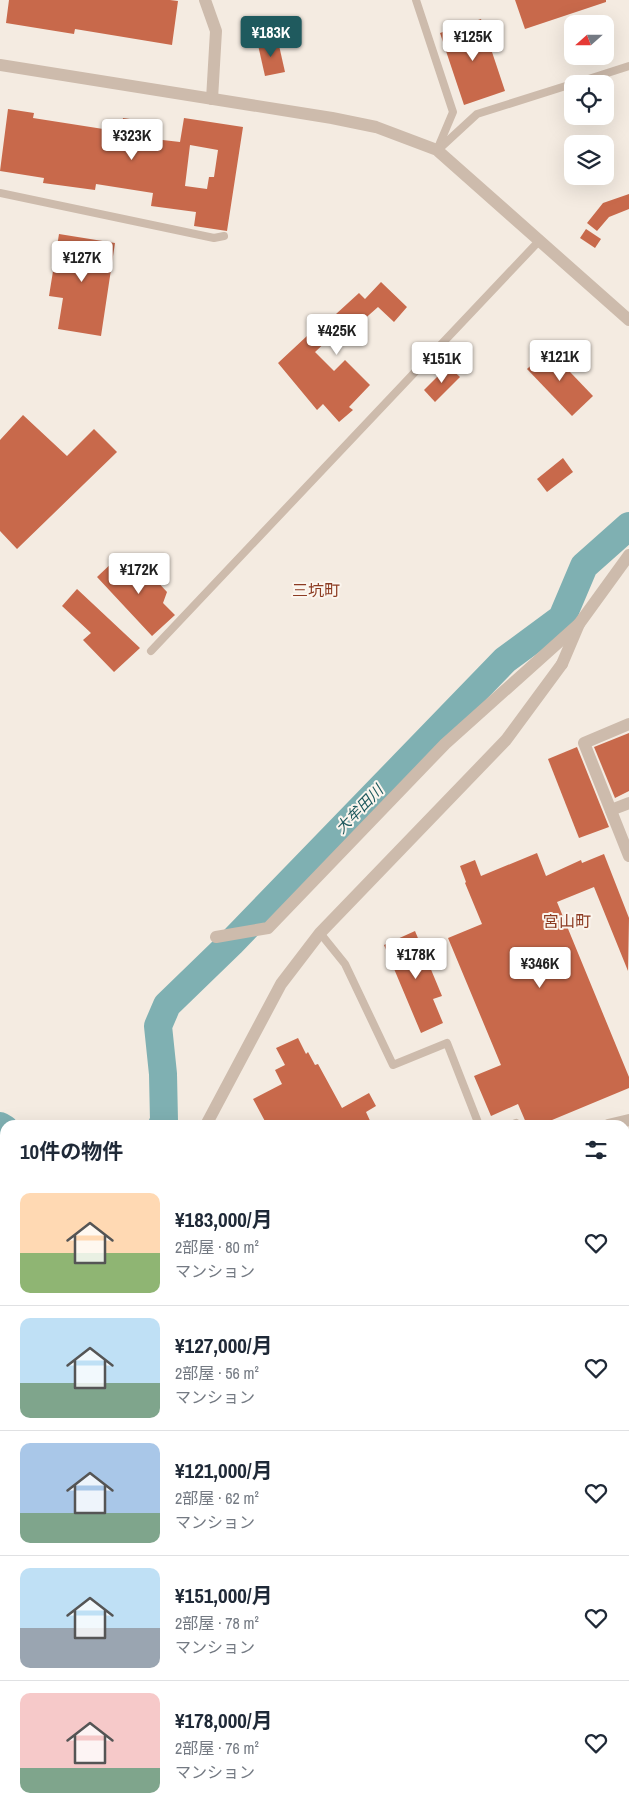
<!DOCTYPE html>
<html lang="ja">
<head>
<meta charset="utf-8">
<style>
	body { margin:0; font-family:"Archivo Narrow","Noto Sans JP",sans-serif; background:#f2f2f3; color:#1f2937; height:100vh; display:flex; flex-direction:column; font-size:19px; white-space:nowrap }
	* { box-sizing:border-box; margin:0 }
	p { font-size:16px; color:#747a83 }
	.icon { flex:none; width:28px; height:28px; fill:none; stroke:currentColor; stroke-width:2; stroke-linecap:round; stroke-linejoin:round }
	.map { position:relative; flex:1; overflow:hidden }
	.drawer { position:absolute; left:0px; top:1120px; width:630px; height:695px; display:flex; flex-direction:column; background:#fff; border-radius:15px 15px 0 0; box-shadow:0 5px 20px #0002 }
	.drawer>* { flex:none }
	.needle { width:32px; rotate:249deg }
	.tools { position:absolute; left:564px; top:15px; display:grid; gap:10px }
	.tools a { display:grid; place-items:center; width:50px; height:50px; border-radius:10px; background:#fff; box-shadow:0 5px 20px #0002; font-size:25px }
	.price { position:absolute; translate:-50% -42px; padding:0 11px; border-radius:5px; background:#fff; color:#222; font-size:16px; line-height:32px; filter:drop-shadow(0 1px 2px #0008) }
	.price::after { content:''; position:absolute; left:50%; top:30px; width:15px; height:11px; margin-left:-8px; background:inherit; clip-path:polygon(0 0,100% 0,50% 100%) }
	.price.selected { background:#1f5a5e; color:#fff }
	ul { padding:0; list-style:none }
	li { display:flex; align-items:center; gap:15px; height:125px; padding:0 20px }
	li+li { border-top:1px solid #e0e1e3 }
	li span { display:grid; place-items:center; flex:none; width:140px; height:100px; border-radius:10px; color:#555 }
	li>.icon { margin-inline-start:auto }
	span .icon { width:60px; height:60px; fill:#fffc; stroke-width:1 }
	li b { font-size:21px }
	h2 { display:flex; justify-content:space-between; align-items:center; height:60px; padding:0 20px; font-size:21px }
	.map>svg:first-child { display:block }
</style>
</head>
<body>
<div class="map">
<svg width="629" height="1815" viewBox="0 0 629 1815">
	<rect width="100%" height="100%" fill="#f4ebe1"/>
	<path fill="#b8c4a0" d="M 0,1265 L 5,1288 L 5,1346 L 0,1351 Z"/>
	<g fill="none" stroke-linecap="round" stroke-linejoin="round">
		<g stroke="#7fb0b2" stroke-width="28">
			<path d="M 162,1125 L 164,1121 L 163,1074 L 158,1026 L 167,1005 L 231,943 L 505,660 L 562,618 L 584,566 L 629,526"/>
			<path d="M 0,1126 L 5,1129"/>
		</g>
	</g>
	<g fill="#c8694b" fill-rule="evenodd">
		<path d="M 9,0 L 170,0 L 178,1 L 172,45 L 75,29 L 74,34 L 6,23 Z"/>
		<path d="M 515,0 L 606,0 L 606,2 L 525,29 Z"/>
		<path d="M 481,19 L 505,91 L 464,105 L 440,33 Z"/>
		<path d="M 278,41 L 285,72 L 265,76 L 258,45 Z"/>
		<path d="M 8,109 L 34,113 L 33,118 L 116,131 L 121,131 L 123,118 L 150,122 L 148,135 L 154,136 L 154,139 L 180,142 L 184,118 L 243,127 L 227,231 L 194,226 L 196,212 L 151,206 L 153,193 L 96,184 L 95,190 L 43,183 L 44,178 L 0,171 ZM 190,145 L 218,150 L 214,177 L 209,177 L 207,189 L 185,186 Z"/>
		<path d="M 629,194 L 629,209 L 609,217 L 597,231 L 587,223 L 603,203 Z"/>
		<path d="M 586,229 L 601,239 L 595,248 L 580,238 Z"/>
		<path d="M 59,234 L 115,243 L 101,336 L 58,329 L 63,298 L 49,296 Z"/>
		<path d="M 381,282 L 407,307 L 394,322 L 378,307 L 352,330 L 346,323 L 315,352 L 334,371 L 345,360 L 370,385 L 349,407 L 353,410 L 339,422 L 323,404 L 317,410 L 278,363 L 322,322 L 324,325 L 359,293 L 365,299 Z"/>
		<path d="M 548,349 L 593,396 L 572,416 L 527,369 Z"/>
		<path d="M 448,366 L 460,377 L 435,402 L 424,390 Z"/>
		<path d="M 23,415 L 67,456 L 94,429 L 117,452 L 17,549 L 0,531 L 0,440 Z"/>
		<path d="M 563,458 L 573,472 L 547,492 L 537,479 Z"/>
		<path d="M 115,560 L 128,574 L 140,563 L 167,592 L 163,603 L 175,615 L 152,636 L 97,577 Z"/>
		<path d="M 77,589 L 140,648 L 114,672 L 83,640 L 91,633 L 62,606 Z"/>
		<path d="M 629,733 L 629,791 L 615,798 L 594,747 Z"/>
		<path d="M 577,747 L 609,827 L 579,838 L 548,759 Z"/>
		<path d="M 537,853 L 546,876 L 581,860 L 582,863 L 604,854 L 629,918 L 628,971 L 594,887 L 557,902 L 629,1077 L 629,1088 L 540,1125 L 527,1125 L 518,1104 L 491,1116 L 474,1076 L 501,1065 L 448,938 L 482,924 L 465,883 L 466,882 L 460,866 L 475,860 L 481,876 Z"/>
		<path d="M 415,931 L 442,996 L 433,999 L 443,1023 L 421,1033 L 384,945 Z"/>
		<path d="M 298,1038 L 306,1054 L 308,1052 L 315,1065 L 318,1064 L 342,1108 L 369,1093 L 376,1106 L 366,1112 L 372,1125 L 267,1125 L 253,1099 L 282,1084 L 275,1070 L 285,1065 L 276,1048 Z"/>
	</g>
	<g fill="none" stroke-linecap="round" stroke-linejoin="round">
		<g stroke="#cdbbac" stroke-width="8">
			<path d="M 416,0 L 453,112 L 437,150"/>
			<path d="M 573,84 L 629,66"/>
			<path d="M 439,149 L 477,114 L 572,84"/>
			<path d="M 0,193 L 214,238 L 224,236"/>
			<path d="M 151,651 L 539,241"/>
			<path d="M 320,933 L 345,964 L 393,1065 L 447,1043 L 479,1125"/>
			<path d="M 511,1125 L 516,1123"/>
		</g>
		<g stroke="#cdbbac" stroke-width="12">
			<path d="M 205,0 L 216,31 L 212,99"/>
			<path d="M 562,664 L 579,624 L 629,555"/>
			<path d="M 629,724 L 584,743 L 629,856"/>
			<path d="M 611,810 L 629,803"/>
			<path d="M 216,937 L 268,928 L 445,744 L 579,624"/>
			<path d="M 608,1125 L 629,1120"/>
			<path d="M 625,1186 L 629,1179"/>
			<path d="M 0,1567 L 5,1570"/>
			<path d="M 0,1708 L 5,1720"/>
			<path d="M 625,1766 L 629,1766"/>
			<path d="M 0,1787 L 5,1782"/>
			<path d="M 34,1810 L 35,1815"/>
			<path d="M 145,1810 L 145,1815"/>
			<path d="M 243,1810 L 266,1815"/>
			<path d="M 124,1815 L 133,1810"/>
			<path d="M 444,1815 L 445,1810"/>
			<path d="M 543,1815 L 544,1810"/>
		</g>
		<g stroke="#cdbbac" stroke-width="12">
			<path d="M 0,65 L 332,118 L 376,127 L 437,150 L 629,320"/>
			<path d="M 206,1125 L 281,984 L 320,933 L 506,740 L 562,664"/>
			<path d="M 0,1383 L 5,1378"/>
		</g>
	</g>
	<g text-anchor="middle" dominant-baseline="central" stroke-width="4" stroke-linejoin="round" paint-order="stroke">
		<g font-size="15" font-style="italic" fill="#1f5a5e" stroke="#fbf5ee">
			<text transform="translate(359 809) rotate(-46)">大牟田川</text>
		</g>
		<g font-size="16" fill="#8c3b22" stroke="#fbf5ee">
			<text x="316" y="590">三坑町</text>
			<text x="567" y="921">宮山町</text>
		</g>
	</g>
</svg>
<div class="tools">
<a><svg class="needle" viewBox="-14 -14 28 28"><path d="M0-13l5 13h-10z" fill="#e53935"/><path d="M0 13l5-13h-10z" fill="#747a83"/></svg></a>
<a><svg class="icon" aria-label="locate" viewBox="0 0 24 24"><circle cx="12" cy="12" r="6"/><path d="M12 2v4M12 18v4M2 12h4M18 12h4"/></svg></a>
<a><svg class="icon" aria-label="layers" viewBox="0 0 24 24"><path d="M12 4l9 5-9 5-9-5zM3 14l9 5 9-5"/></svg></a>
</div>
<b class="price selected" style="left:271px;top:58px">¥183K</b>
<b class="price" style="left:473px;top:62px">¥125K</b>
<b class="price" style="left:132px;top:161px">¥323K</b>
<b class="price" style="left:82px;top:283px">¥127K</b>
<b class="price" style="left:337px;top:356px">¥425K</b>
<b class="price" style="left:560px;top:382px">¥121K</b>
<b class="price" style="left:442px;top:384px">¥151K</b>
<b class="price" style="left:139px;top:595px">¥172K</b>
<b class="price" style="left:416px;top:980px">¥178K</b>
<b class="price" style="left:540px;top:989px">¥346K</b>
<section class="drawer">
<h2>10件の物件<svg class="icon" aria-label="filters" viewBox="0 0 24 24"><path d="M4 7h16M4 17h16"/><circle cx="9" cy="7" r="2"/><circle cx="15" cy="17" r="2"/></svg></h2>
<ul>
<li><span style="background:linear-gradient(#ffd9b3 60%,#8fb573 0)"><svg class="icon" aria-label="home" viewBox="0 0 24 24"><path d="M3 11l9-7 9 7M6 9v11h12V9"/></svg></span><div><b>¥183,000/月</b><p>2部屋 · 80 m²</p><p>マンション</p></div><svg class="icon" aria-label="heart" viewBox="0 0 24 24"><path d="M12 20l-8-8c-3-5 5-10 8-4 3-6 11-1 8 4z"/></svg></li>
<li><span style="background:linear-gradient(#bfe0f5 65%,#7fa58c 0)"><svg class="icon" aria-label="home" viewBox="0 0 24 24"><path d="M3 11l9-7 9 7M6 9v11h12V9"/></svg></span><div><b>¥127,000/月</b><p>2部屋 · 56 m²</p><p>マンション</p></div><svg class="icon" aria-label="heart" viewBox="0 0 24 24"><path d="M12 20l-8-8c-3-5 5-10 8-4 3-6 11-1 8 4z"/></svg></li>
<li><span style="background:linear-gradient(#a9c7e8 70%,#7fa58c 0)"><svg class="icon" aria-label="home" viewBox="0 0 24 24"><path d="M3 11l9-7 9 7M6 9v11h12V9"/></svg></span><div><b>¥121,000/月</b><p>2部屋 · 62 m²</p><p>マンション</p></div><svg class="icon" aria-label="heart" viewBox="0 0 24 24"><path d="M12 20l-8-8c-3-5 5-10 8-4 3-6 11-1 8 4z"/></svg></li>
<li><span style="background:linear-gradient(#bfe0f5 60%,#9aa5b1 0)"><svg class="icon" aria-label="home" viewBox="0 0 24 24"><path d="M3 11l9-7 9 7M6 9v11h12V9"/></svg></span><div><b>¥151,000/月</b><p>2部屋 · 78 m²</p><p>マンション</p></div><svg class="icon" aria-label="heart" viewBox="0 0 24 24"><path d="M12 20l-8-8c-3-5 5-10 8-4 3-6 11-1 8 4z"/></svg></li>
<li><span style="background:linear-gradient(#f6c9c9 75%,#7fa58c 0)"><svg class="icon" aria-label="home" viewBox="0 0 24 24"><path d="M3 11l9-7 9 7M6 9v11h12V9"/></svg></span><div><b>¥178,000/月</b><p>2部屋 · 76 m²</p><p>マンション</p></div><svg class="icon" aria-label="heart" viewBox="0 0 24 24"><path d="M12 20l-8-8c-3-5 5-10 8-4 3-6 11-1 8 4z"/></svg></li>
</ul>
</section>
</div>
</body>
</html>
